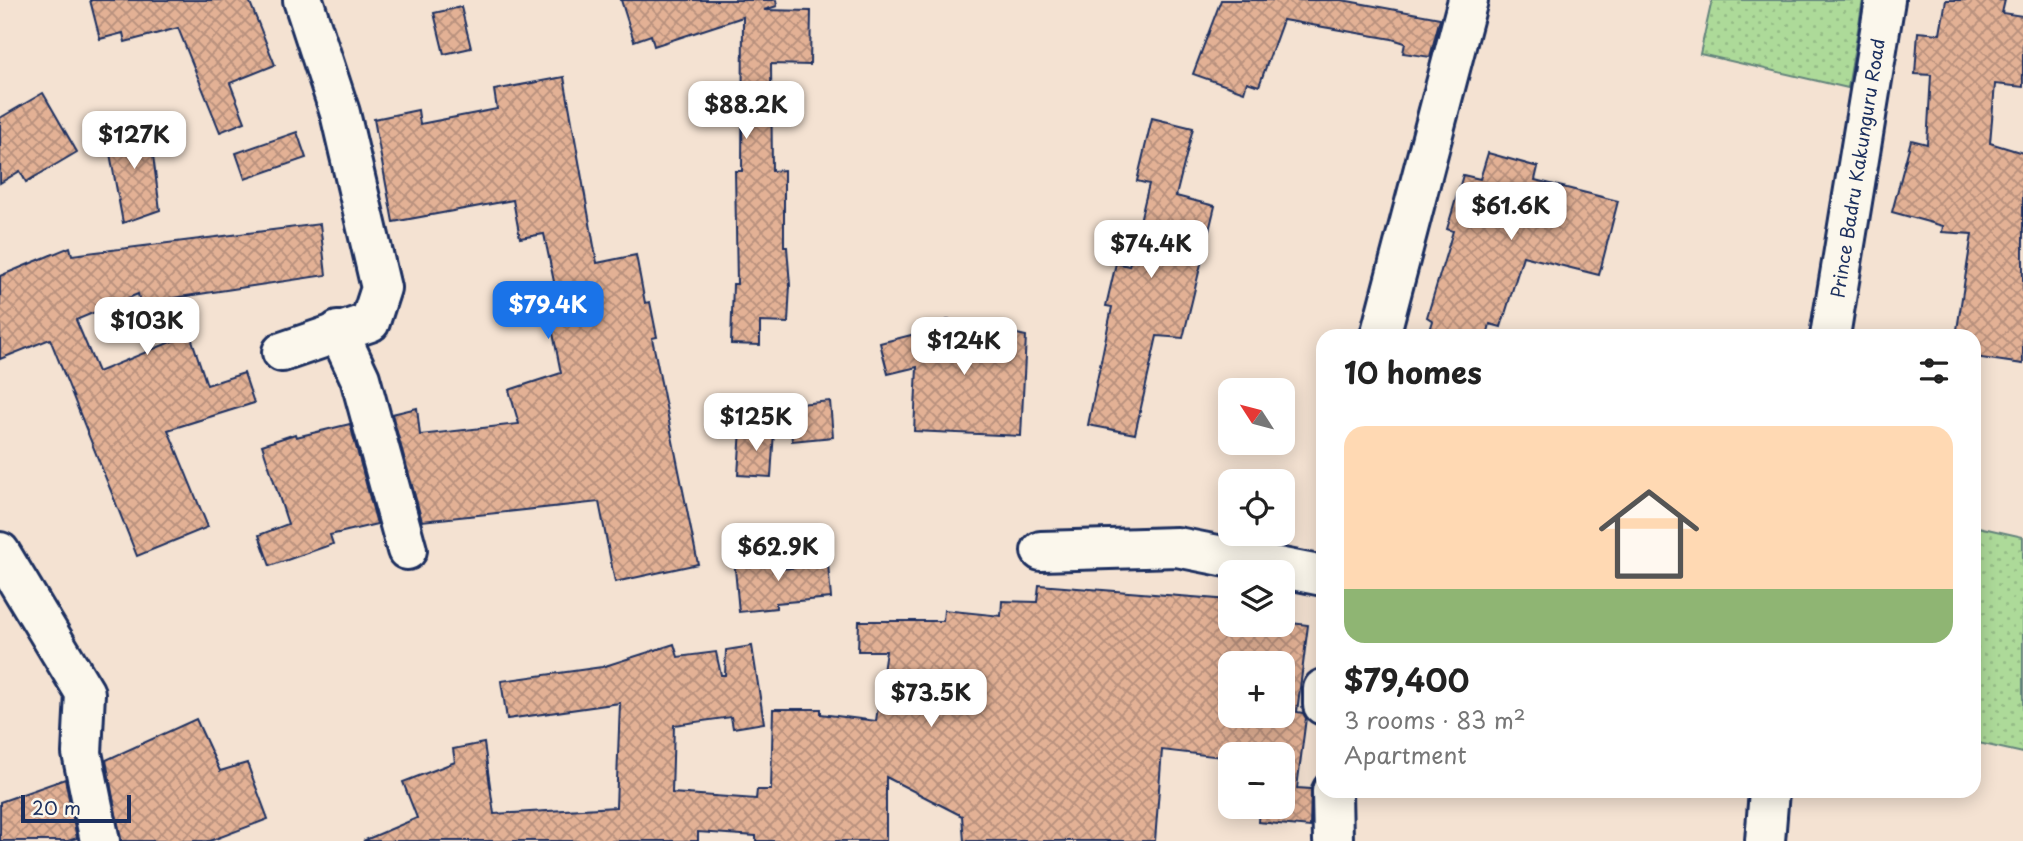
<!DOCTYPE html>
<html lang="en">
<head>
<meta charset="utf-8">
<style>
	body { margin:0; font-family:"Playpen Sans",sans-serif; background:#f2f2f2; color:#222; height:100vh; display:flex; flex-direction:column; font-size:26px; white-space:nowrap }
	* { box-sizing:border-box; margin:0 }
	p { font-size:23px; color:#767676 }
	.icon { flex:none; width:38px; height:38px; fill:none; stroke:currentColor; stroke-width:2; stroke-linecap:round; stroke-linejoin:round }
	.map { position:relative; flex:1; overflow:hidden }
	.sheet { position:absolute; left:1316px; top:329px; width:665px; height:469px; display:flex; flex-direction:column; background:#fff; border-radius:21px; box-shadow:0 4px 18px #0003 }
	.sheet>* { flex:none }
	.needle { width:46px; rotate:306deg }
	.fabs { position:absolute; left:1218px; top:378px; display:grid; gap:14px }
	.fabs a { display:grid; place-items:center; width:77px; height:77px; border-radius:14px; background:#fff; box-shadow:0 4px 18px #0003; font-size:35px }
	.scale { position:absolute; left:21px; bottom:18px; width:110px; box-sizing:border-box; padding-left:7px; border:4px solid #1b2f5e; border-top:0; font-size:19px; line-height:24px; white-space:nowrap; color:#1b2f5e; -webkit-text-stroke:5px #fbf7ec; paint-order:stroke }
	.price { position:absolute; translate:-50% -60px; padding:0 16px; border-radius:14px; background:#fff; color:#222; font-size:23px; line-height:46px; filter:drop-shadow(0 2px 4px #0008) }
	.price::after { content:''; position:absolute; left:50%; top:42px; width:21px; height:16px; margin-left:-10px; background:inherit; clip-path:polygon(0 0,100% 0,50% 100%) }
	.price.active { background:#1a73e8; color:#fff }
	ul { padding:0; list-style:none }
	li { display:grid; align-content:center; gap:14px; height:371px; padding:0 28px }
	li span { display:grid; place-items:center; height:217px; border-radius:21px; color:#555 }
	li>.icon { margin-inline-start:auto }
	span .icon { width:126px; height:126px; fill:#fffc; stroke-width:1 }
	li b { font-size:30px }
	h2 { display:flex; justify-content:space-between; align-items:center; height:84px; padding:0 28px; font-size:30px }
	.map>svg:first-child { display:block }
</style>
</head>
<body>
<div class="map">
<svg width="2023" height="841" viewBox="0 0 2023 841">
	<defs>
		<pattern id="grass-dots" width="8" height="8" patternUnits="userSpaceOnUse" patternTransform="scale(1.75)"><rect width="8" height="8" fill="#adda99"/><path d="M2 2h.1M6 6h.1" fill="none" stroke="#94bb86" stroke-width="1.8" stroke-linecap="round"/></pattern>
		<pattern id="building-cross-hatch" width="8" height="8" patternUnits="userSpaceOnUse" patternTransform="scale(1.75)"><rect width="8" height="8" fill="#e3b195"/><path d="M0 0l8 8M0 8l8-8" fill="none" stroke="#b7907d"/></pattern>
	</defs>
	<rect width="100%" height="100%" fill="#f4e2d2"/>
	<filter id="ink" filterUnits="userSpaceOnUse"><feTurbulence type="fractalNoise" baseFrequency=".0143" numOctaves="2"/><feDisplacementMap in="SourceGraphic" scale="14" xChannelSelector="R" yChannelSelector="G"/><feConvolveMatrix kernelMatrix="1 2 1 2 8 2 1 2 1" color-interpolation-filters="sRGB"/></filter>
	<g filter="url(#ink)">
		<g fill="url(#grass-dots)" stroke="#64847c" stroke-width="2">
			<path d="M 1712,0 L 1863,0 L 1848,88 L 1700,54 Z"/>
			<path d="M 1974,526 L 2023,537 L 2023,753 L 1974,742 Z"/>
		</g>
		<g fill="url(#building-cross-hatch)" stroke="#1b2f5e" stroke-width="2" fill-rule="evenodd">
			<path d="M 90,0 L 249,0 L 275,65 L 230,83 L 245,122 L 220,132 L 178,28 L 125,42 L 123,33 L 100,39 Z"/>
			<path d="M 621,0 L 776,0 L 777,6 L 764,10 L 811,11 L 810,65 L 771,64 L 772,171 L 784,170 L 784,247 L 787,247 L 790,285 L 788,323 L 760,322 L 760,345 L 731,344 L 733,284 L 737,284 L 735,171 L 742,171 L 743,17 L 654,46 L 651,35 L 634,41 Z"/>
			<path d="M 1221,0 L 1342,0 L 1440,18 L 1430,57 L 1403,53 L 1405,43 L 1392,39 L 1283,20 L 1259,86 L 1247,82 L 1244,92 L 1193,74 Z"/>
			<path d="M 1946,0 L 2005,0 L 2002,13 L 2023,16 L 2023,87 L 1995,84 L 1990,143 L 2023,153 L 2023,364 L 1974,357 L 1974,336 L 1956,336 L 1972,234 L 1942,232 L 1943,226 L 1892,212 L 1911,140 L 1927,144 L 1931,75 L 1915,74 L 1918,32 L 1940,34 Z"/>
			<path d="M 461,7 L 471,48 L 444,54 L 434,13 Z"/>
			<path d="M 564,77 L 597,263 L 636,255 L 645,303 L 650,302 L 657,337 L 652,338 L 698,564 L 615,582 L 599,502 L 422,521 L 392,414 L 417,408 L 420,435 L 519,424 L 509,390 L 561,373 L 546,298 L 557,296 L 544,234 L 520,238 L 513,200 L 393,222 L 374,119 L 418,110 L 420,124 L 497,109 L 494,90 Z"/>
			<path d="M 43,93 L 77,152 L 26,182 L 20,171 L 0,183 L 0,118 Z"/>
			<path d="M 1152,118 L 1193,128 L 1176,196 L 1215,206 L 1183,338 L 1157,336 L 1135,434 L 1088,425 L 1112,307 L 1106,306 L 1116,263 L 1129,266 L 1149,184 L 1137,181 Z"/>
			<path d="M 149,124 L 160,210 L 123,223 L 106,132 Z"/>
			<path d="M 297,132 L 306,158 L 245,179 L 236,153 Z"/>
			<path d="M 1488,153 L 1538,167 L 1535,180 L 1618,201 L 1599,275 L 1523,256 L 1501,327 L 1490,324 L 1487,336 L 1428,336 L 1433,321 L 1427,317 L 1453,231 L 1447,229 L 1463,175 L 1480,179 Z"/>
			<path d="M 320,224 L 326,275 L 140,303 L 138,294 L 76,320 L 98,372 L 190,334 L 207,385 L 244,373 L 254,403 L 168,430 L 208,527 L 137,556 L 50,339 L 0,359 L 0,276 L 70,247 L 72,255 Z"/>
			<path d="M 947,320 L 1003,323 L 1003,331 L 1026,336 L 1021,436 L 914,431 L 917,367 L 888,374 L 880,343 L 919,333 L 919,328 L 947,329 Z"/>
			<path d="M 830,401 L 833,437 L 792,441 L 789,405 Z"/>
			<path d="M 350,424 L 377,524 L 330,535 L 333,544 L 270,566 L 259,535 L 288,524 L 262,445 L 295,434 L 296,437 Z"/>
			<path d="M 741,429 L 774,431 L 771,477 L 738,475 Z"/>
			<path d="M 771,554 L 773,570 L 828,564 L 831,598 L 776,603 L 776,608 L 739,612 L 734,558 Z"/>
			<path d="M 1039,585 L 1230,600 L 1230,625 L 1283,625 L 1283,622 L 1308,625 L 1297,712 L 1303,713 L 1306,718 L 1297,788 L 1311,789 L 1310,827 L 1258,822 L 1259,807 L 1283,807 L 1283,754 L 1230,754 L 1230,758 L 1162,750 L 1155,841 L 964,841 L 962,816 L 886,777 L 886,841 L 756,841 L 756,836 L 698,832 L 698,841 L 363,841 L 417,818 L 403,782 L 455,762 L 453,749 L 484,743 L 494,814 L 616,807 L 620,703 L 507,719 L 501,681 L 602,667 L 674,644 L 678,657 L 716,652 L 721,675 L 725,675 L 726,650 L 752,646 L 764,723 L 733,728 L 731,717 L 674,725 L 672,793 L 756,799 L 757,790 L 771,790 L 773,709 L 821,709 L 821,714 L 876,721 L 886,651 L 858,651 L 859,621 L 943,621 L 944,610 L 1001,616 L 1002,601 L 1037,602 ZM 1230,663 L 1283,663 L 1283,716 L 1230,716 Z"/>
			<path d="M 196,719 L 220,771 L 247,763 L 268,819 L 210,841 L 121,841 L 106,760 Z"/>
			<path d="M 65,779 L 77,838 L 68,841 L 0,841 L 0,802 Z"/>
		</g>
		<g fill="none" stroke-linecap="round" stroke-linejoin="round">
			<defs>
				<g id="minor">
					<path d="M 338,331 L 360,378 L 407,550"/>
					<path d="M 1380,336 L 1468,0"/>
					<path d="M 1830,336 L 1885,0"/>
					<path d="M 282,352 L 370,322 L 381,288 L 340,113 L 303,0"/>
					<path d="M 1041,551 L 1177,547 L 1323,576"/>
					<path d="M 0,552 L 85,693 L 82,753 L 100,841"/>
					<path d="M 1323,689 L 1323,705"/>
					<path d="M 1332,791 L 1333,841"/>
					<path d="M 1765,841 L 1769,791"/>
				</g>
			</defs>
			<use href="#minor" stroke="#1b2f5e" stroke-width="44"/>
			<use href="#minor" stroke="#fbf7ec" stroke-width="38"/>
		</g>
	</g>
	<g text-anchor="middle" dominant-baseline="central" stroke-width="7" stroke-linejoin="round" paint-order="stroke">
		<g font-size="18" fill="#1b2f5e" stroke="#fbf7ec">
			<text transform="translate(1857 168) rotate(-81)">Prince Badru Kakunguru Road</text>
		</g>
	</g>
</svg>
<div class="fabs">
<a><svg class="needle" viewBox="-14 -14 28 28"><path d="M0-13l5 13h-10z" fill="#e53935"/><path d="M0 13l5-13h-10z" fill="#767676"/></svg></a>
<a><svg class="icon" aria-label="locate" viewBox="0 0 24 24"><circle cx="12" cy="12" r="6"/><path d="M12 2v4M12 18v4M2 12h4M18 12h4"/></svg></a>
<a><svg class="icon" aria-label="layers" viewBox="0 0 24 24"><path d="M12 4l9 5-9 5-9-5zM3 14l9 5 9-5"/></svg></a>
<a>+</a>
<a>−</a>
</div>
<div class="scale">20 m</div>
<b class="price" style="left:746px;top:141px">$88.2K</b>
<b class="price" style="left:134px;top:171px">$127K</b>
<b class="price" style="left:1511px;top:242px">$61.6K</b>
<b class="price" style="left:1151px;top:280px">$74.4K</b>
<b class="price active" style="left:548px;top:341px">$79.4K</b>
<b class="price" style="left:147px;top:357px">$103K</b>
<b class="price" style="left:964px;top:377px">$124K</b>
<b class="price" style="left:756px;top:453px">$125K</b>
<b class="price" style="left:778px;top:583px">$62.9K</b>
<b class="price" style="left:931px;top:729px">$73.5K</b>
<section class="sheet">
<h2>10 homes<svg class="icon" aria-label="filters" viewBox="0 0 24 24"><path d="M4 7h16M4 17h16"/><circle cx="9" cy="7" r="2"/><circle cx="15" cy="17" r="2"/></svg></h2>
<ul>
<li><span style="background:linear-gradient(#ffd9b3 75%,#8fb573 0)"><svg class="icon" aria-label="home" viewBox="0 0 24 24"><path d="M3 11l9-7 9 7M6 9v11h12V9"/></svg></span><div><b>$79,400</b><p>3 rooms · 83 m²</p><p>Apartment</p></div></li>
</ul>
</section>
</div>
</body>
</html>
